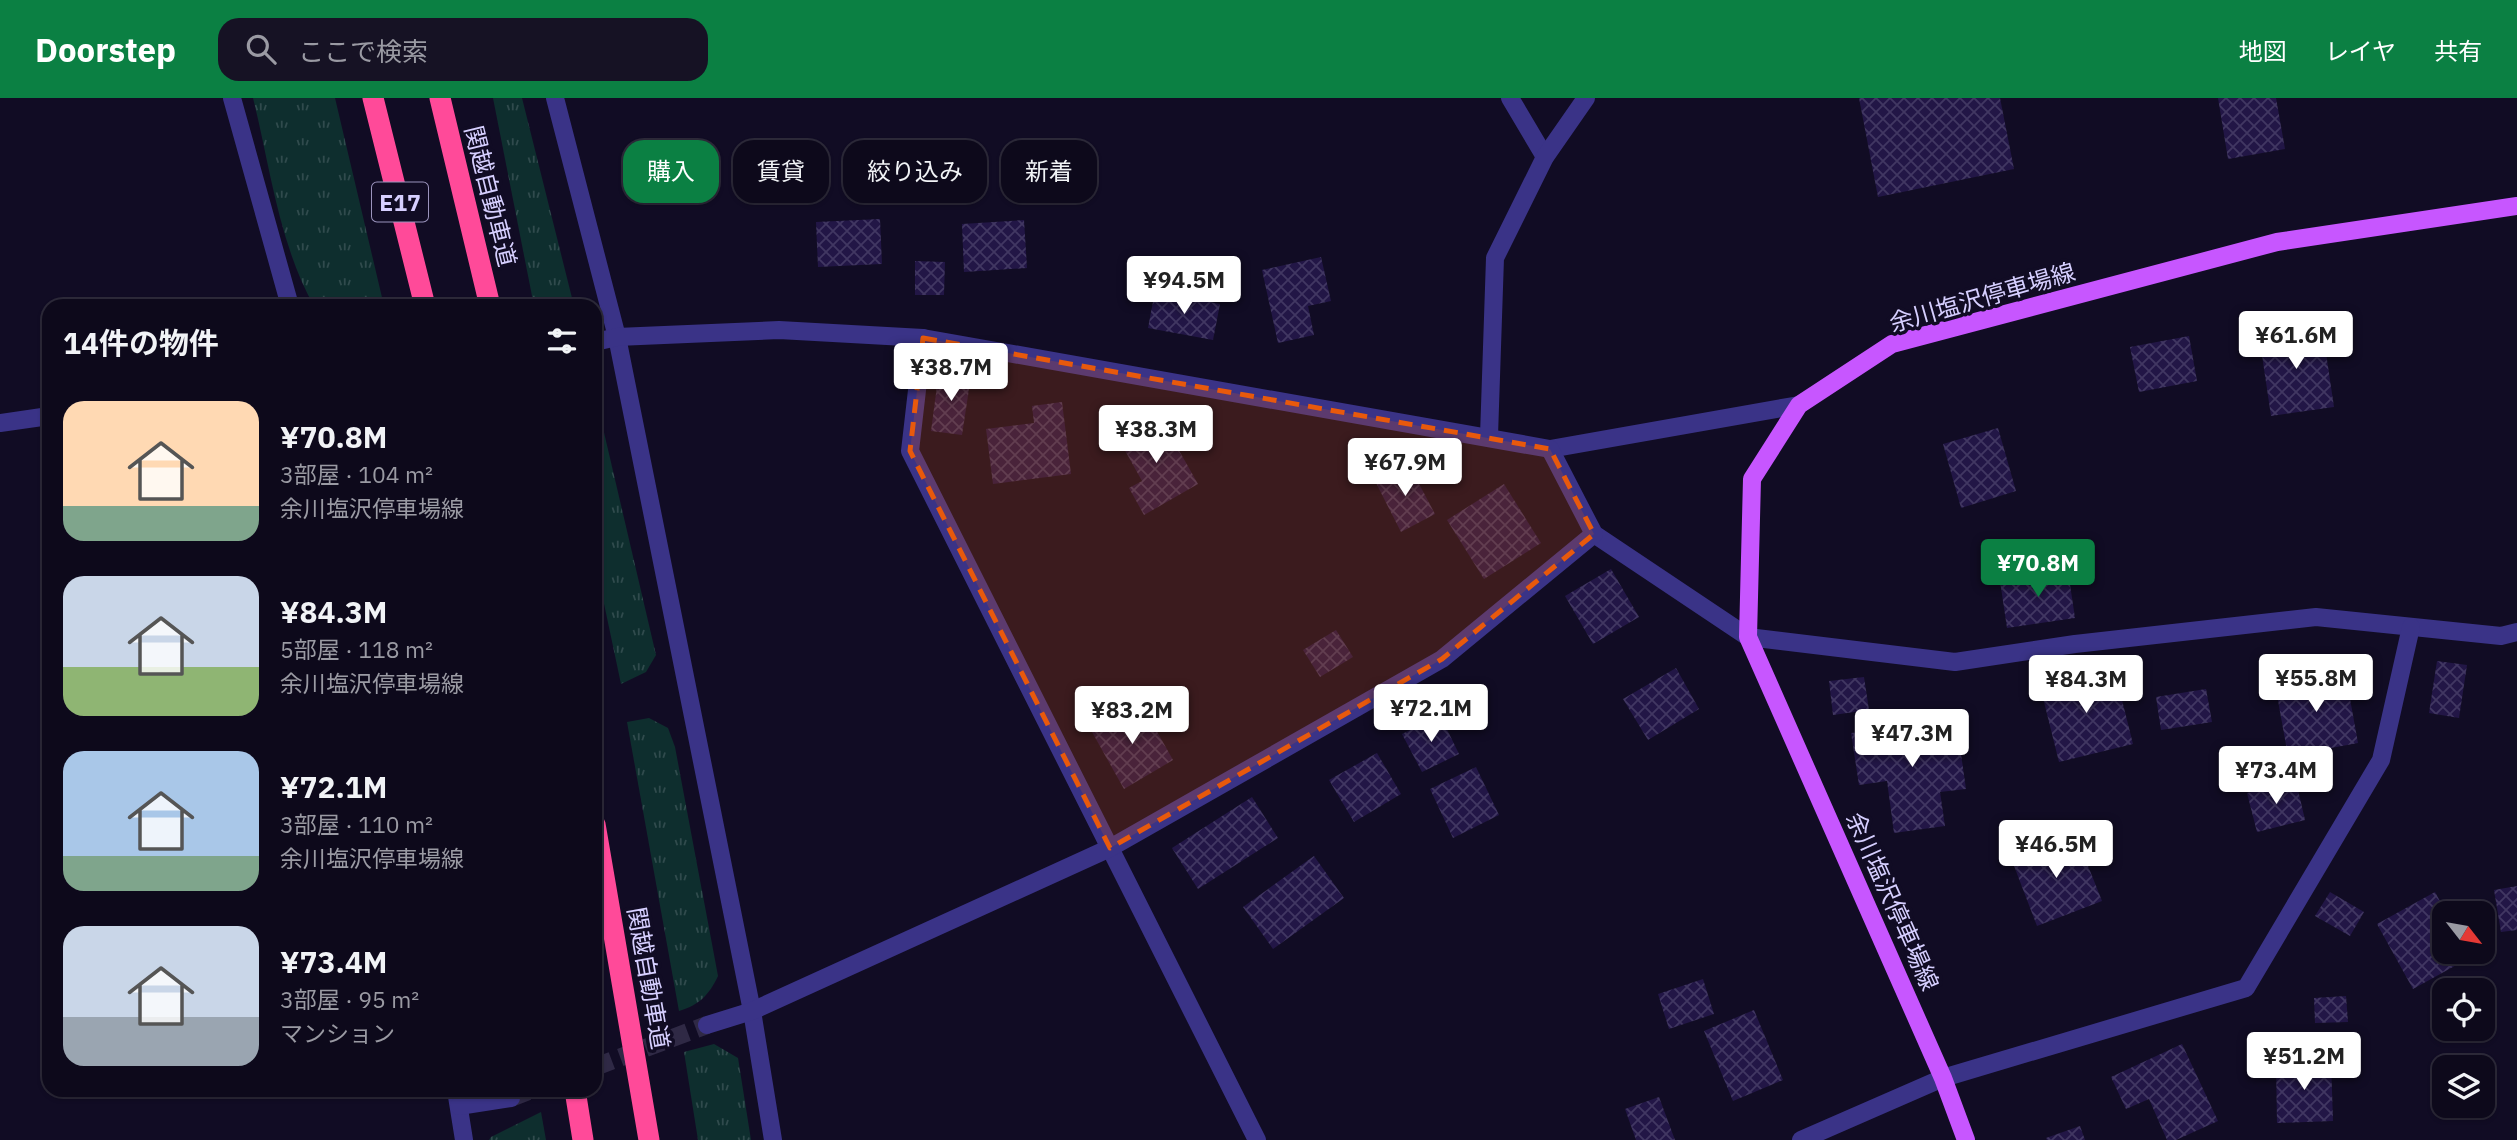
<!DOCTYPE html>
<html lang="ja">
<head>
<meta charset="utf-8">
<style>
	body { margin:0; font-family:"IBM Plex Sans","Noto Sans JP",sans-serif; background:#161224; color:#f1f3f6; height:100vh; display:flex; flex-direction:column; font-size:26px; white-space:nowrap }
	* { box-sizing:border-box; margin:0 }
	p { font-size:23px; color:#9a9aa3 }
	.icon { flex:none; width:38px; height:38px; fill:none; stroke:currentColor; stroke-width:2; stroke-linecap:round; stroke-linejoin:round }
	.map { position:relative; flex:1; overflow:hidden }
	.side { position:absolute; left:42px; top:201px; width:560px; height:798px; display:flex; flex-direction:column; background:#0d091b; border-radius:21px; box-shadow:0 2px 5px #0004,0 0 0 2px #2d2a3a }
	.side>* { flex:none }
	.hud { position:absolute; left:623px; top:42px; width:665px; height:63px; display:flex; gap:14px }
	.needle { width:46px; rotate:121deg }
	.controls { position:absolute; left:2432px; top:803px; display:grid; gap:14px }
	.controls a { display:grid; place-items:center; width:63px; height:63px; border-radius:14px; background:#0d091b; box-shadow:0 2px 5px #0004,0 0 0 2px #2d2a3a; font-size:35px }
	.price { position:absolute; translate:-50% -60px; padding:0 16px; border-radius:7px; background:#fff; color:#222; font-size:23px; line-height:46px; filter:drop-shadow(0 2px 4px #0008) }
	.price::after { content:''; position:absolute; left:50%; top:42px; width:21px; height:16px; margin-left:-10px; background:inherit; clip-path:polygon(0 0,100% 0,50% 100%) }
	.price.active { background:#0b8043; color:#fff }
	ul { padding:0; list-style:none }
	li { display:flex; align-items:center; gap:21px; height:175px; padding:0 21px }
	li span { display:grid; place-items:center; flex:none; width:196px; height:140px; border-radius:21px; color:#555 }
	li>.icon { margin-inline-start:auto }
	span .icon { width:84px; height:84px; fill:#fffc; stroke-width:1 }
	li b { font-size:30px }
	h2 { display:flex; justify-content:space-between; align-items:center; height:84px; padding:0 21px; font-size:30px }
	.pill { padding:0 24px; border-radius:21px; background:#0d091b; box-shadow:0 2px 5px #0004,0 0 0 2px #2d2a3a; font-size:24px; line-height:63px }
	.pill.active { background:#0b8043; color:#fff }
	header { display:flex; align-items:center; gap:42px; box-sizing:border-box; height:98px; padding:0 35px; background:#0b8043; color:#fff }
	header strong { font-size:33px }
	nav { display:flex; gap:38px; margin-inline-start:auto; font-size:24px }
	.search { width:490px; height:63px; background:#161224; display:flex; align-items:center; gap:18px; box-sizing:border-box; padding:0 24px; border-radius:21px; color:#9a9aa3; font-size:26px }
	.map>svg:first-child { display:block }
</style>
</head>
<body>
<header>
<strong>Doorstep</strong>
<div class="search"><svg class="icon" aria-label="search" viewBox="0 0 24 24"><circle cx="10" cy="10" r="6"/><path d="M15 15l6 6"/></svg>ここで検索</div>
<nav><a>地図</a><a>レイヤ</a><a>共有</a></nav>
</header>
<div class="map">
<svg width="2517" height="1042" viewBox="0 0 2517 1042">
	<defs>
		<pattern id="grass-tufts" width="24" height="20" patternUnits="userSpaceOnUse" patternTransform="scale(1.75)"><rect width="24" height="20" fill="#0e2e2e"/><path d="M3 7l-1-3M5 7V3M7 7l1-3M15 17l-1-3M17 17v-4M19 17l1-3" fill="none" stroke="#304b4d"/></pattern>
		<pattern id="building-cross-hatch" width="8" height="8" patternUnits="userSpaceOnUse" patternTransform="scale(1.75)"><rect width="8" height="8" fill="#221646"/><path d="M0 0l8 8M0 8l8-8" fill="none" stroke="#413762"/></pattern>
	</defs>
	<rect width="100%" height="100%" fill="#110c24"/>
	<g fill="url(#grass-tufts)">
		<path d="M 253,0 L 335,0 L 384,208 L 314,208 C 279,146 270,68 253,0 Z"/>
		<path d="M 493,0 L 522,0 L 572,200 L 566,208 L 534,208 Z"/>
		<path d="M 595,296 L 656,557 L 646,574 L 621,586 L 595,463 Z"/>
		<path d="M 649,620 L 668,630 L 675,649 L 718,878 C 709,897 699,907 679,913 L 627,624 Z"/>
		<path d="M 714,946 L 738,960 L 751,1042 L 698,1042 L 684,954 Z"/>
		<path d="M 541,1014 L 546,1042 L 489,1042 L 491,1039 Z"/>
	</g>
	<g fill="url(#building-cross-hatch)">
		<path d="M 1859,0 L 2000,0 L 2014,71 L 1878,99 Z"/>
		<path d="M 2218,0 L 2276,0 L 2285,51 L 2228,61 Z"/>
		<path d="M 880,121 L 882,166 L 818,169 L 816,124 Z"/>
		<path d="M 1024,122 L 1027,170 L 964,174 L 962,126 Z"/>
		<path d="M 1321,159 L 1331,203 L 1308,208 L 1314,237 L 1278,245 L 1262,172 Z"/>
		<path d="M 915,163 L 945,164 L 944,197 L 915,197 Z"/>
		<path d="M 1155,193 L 1220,206 L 1213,242 L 1148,230 Z"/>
		<path d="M 2322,228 L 2334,309 L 2271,318 L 2259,237 Z"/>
		<path d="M 2189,238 L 2197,283 L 2139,294 L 2130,249 Z"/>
		<path d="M 939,273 L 971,278 L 962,337 L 931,333 Z"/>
		<path d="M 1062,304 L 1071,376 L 993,386 L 986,331 L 1034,325 L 1032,308 Z"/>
		<path d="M 1159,317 L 1198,386 L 1144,417 L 1129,390 L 1142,383 L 1118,340 Z"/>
		<path d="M 1998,330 L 2016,393 L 1961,410 L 1943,346 Z"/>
		<path d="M 1408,365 L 1435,416 L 1401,434 L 1375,383 Z"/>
		<path d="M 1504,386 L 1541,445 L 1484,481 L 1447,422 Z"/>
		<path d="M 1611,471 L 1639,519 L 1593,546 L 1565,498 Z"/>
		<path d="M 2068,473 L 2075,520 L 2007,530 L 2000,483 Z"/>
		<path d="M 1336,532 L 1353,559 L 1320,579 L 1303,552 Z"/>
		<path d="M 2437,563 L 2467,567 L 2459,620 L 2429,615 Z"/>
		<path d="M 1676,570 L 1699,611 L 1648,642 L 1623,601 Z"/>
		<path d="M 2114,570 L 2133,646 L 2059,664 L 2040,588 Z"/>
		<path d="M 2345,573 L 2358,645 L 2288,658 L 2275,586 Z"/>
		<path d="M 1864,579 L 1869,612 L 1833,617 L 1829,583 Z"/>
		<path d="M 2206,591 L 2212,624 L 2161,632 L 2156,599 Z"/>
		<path d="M 1141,605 L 1173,662 L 1124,691 L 1092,634 Z"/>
		<path d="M 1440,617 L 1459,656 L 1422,674 L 1402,636 Z"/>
		<path d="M 1956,621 L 1966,691 L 1940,694 L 1945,728 L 1894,735 L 1887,683 L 1859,687 L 1851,635 Z"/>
		<path d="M 1377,655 L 1401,696 L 1354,724 L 1329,682 Z"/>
		<path d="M 1476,669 L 1499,717 L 1453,740 L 1430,691 Z"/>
		<path d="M 2296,683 L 2305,722 L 2257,734 L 2247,695 Z"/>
		<path d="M 1252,699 L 1278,740 L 1198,791 L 1172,750 Z"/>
		<path d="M 2075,735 L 2102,803 L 2037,828 L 2011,760 Z"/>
		<path d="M 1314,758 L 1344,800 L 1273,851 L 1243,809 Z"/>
		<path d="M 2517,788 L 2517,832 L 2501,834 L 2494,792 Z"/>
		<path d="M 2330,794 L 2364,814 L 2350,838 L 2315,818 Z"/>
		<path d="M 2435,794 L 2447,816 L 2445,854 L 2468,854 L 2471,859 L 2413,891 L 2377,826 Z"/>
		<path d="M 1703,881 L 1714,916 L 1669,931 L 1658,896 Z"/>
		<path d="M 2346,898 L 2348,924 L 2315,925 L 2314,900 Z"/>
		<path d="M 1754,912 L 1783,982 L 1733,1003 L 1704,933 Z"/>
		<path d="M 2182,946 L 2218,1023 L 2176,1042 L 2167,1042 L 2149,1001 L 2126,1011 L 2111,979 Z"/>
		<path d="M 2331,963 L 2333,1023 L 2277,1025 L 2276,965 Z"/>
		<path d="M 1659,999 L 1675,1042 L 1636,1042 L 1625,1011 Z"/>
		<path d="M 2080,1028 L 2085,1042 L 2047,1042 L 2046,1040 Z"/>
	</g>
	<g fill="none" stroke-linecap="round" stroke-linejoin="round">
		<g stroke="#2f2945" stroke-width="18" stroke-dasharray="18 9" stroke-linecap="butt">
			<path d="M 595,969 L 707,927"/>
			<path d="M 511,1000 L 531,992"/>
		</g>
		<g stroke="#3a3387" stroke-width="18">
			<path d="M 232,0 L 290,208"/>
			<path d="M 555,0 L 617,239 L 752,913 L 773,1042"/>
			<path d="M 1510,0 L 1545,59"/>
			<path d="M 923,240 L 910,353 L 1257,1042"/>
			<path d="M 595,244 L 617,239 L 779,232 L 923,240 L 1550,351 L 1799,307"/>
			<path d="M 0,325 L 49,318"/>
			<path d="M 1489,338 L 1495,160 L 1545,59 L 1586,0"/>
			<path d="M 1550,351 L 1594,436 L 1748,539 L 1955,564 L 2075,546 L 2316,519 L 2501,538 L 2517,534"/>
			<path d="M 707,927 L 752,913 L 1110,750 L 1442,561 L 1594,436"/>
			<path d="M 456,992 L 464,1042"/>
			<path d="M 459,1008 L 511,1000"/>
			<path d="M 1801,1042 L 1943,980 L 2246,890 L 2381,662 L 2411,529"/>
		</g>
		<path stroke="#c756ff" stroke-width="18" d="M 1966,1042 L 1943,980 L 1748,539 L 1752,381 L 1799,307 L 1892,246 L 2277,144 L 2517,108"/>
		<g stroke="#ff4a99" stroke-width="21">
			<path d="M 373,0 L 425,208"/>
			<path d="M 440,0 L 490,208"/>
			<path d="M 595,726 L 649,1042"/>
			<path d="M 575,992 L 583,1042"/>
		</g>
	</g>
	<path fill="#e8590c" fill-opacity="0.2" stroke="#e8590c" stroke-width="5" stroke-dasharray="14 9" stroke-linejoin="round" d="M 923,240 L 1550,351 L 1594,436 L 1442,561 L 1110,750 L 910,353 Z"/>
	<g text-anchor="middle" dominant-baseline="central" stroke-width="7" stroke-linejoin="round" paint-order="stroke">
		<rect fill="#110c24" stroke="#9b94bd" stroke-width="2" x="372" y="84.5" width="56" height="39" rx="5"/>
		<g font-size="23" font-weight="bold" fill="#d6cfff">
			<text x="400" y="104">E17</text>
		</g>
		<g font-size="24" fill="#d6cfff" stroke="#110c24">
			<text transform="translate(491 98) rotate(76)">関越自動車道</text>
			<text transform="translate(1982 199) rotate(-16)">余川塩沢停車場線</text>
			<text transform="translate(1893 803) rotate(66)">余川塩沢停車場線</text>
			<text transform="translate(649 880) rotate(80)">関越自動車道</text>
		</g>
	</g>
</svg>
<div class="controls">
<a><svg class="needle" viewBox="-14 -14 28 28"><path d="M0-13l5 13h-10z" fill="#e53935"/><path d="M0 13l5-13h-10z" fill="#9a9aa3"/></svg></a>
<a><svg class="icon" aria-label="locate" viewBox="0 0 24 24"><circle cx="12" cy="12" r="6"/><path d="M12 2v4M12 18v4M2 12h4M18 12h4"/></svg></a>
<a><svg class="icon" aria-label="layers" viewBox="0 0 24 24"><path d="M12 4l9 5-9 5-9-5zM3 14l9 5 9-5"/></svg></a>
</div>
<b class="price" style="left:1184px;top:218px">¥94.5M</b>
<b class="price" style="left:2296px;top:273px">¥61.6M</b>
<b class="price" style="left:951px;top:305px">¥38.7M</b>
<b class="price" style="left:1156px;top:367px">¥38.3M</b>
<b class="price" style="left:1405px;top:400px">¥67.9M</b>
<b class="price active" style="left:2038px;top:501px">¥70.8M</b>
<b class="price" style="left:2316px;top:616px">¥55.8M</b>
<b class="price" style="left:2086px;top:617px">¥84.3M</b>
<b class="price" style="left:1431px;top:646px">¥72.1M</b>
<b class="price" style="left:1132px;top:648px">¥83.2M</b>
<b class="price" style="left:1912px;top:671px">¥47.3M</b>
<b class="price" style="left:2276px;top:708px">¥73.4M</b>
<b class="price" style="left:2056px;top:782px">¥46.5M</b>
<b class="price" style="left:2304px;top:994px">¥51.2M</b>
<div class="hud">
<a class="pill active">購入</a>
<a class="pill">賃貸</a>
<a class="pill">絞り込み</a>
<a class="pill">新着</a>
</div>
<section class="side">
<h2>14件の物件<svg class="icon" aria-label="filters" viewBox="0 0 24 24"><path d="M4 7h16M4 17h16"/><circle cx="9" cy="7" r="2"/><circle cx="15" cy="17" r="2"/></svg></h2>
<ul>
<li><span style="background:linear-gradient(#ffd9b3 75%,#7fa58c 0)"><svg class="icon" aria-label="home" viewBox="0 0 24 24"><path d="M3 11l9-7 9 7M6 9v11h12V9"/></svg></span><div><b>¥70.8M</b><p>3部屋 · 104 m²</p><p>余川塩沢停車場線</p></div></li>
<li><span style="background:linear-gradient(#c9d6e8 65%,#8fb573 0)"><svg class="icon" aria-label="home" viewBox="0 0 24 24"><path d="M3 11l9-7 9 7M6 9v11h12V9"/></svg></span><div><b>¥84.3M</b><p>5部屋 · 118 m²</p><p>余川塩沢停車場線</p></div></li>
<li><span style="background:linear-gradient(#a9c7e8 75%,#7fa58c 0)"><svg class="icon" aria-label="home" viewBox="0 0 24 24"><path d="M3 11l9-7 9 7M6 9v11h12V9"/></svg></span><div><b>¥72.1M</b><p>3部屋 · 110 m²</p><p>余川塩沢停車場線</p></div></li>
<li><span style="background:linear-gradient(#c9d6e8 65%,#9aa5b1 0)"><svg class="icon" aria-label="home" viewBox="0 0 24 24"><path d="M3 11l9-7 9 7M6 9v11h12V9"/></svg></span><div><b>¥73.4M</b><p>3部屋 · 95 m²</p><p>マンション</p></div></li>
</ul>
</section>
</div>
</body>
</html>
